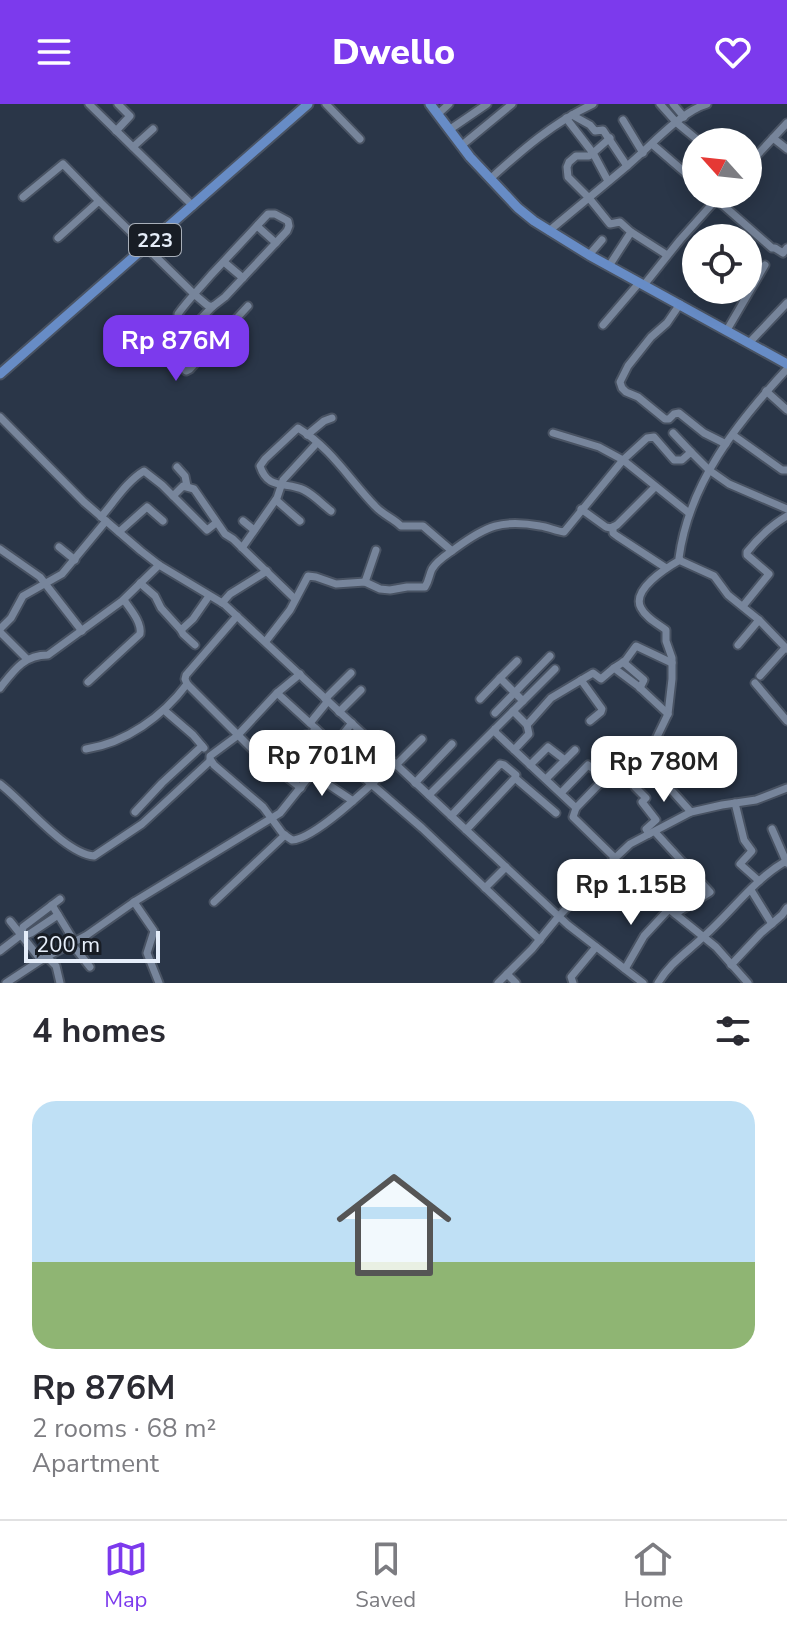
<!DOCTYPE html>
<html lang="en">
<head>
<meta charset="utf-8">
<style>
	body { margin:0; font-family:"Nunito Sans",sans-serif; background:#f2f2f3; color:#2b2b33; height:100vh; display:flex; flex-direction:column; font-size:30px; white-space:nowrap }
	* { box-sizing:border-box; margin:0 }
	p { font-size:26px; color:#7c7c81 }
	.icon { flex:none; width:44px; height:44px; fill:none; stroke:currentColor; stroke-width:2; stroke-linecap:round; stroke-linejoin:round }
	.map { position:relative; height:879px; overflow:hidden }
	.details { display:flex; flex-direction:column; background:#fff; flex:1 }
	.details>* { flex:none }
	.needle { width:52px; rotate:297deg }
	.controls { position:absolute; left:682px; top:24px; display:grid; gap:16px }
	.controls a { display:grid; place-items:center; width:80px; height:80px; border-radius:50%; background:#fff; box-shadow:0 4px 20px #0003; font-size:40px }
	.scale { position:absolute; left:24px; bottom:20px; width:136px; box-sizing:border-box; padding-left:8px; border:4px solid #e5edf9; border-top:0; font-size:22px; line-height:28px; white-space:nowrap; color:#e5edf9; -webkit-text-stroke:6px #181d25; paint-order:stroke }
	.price { position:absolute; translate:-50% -68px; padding:0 18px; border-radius:16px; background:#fff; color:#222; font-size:26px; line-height:52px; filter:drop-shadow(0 2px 4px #0008) }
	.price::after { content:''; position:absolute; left:50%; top:48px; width:24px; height:18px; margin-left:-12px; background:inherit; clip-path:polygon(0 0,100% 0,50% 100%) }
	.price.current { background:#7c3aed; color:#fff }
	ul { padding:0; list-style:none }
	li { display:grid; align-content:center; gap:16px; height:424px; padding:0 32px }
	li+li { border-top:2px solid #e1e1e2 }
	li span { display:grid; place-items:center; height:248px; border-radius:24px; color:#555 }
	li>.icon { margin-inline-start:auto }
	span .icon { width:144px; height:144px; fill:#fffc; stroke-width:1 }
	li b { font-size:34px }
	h2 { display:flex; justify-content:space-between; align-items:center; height:96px; padding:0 32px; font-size:34px }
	header { display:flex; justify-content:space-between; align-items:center; height:104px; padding:0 32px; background:#7c3aed; color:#fff; font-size:36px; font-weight:800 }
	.dock { display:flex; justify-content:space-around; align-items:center; height:112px; border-top:2px solid #e1e1e2; background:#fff; font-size:22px; color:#7c7c81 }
	.dock a { display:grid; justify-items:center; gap:4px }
	.dock .current { color:#7c3aed }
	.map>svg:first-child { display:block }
</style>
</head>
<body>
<header><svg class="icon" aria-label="menu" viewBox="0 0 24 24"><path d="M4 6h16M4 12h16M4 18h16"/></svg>Dwello<svg class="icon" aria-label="heart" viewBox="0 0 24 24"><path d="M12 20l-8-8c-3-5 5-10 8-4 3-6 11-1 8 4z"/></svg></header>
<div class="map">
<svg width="787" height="879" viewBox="0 0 787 879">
	<rect width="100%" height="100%" fill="#2a3648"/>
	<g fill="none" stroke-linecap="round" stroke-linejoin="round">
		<defs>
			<g id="minor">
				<path d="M 89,0 L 193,102"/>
				<path d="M 326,0 L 360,35"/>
				<path d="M 660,0 L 677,19 L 700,38"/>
				<path d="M 673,0 L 684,13"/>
				<path d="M 438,10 L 449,0"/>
				<path d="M 572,11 L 590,21 L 595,27 L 603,26 L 627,62"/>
				<path d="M 566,14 L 593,49 L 589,52 L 576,52 L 569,58 L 567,63 L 568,73 L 589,94 L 610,120 L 620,118 L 631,128 L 609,162"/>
				<path d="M 623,16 L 643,49"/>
				<path d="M 449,26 L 487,0"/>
				<path d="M 116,27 L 130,12 L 118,0"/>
				<path d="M 773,34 L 787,45"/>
				<path d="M 652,40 L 689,72"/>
				<path d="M 461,42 L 512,0"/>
				<path d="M 133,43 L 153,25"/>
				<path d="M 748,61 L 787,19"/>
				<path d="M 490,75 C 522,46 554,18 593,0"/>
				<path d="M 608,77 L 593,49 L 610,34"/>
				<path d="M 23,93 L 63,60 L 99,97"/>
				<path d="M 716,95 L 772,144 L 775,144 L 783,149 L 787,144"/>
				<path d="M 257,122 L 276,139"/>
				<path d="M 549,127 C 575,105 601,84 627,62 C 649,44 681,7 707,0"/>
				<path d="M 631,128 L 667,151"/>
				<path d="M 58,134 L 99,97 L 194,190 L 207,201 L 212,203 L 225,193 L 287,127 L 289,122 L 288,117 L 275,110 L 268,110 C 249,130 230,151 211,171 C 200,184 188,196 178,210 L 179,218 L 189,229"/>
				<path d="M 589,151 L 602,136"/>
				<path d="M 224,158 L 243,174"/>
				<path d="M 644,181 L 680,136 L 721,90"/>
				<path d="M 680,200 L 667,219 L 651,233 L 628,262 L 620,278 L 622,284 L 626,288 L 638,293 L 665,315 L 669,315 L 674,310 L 679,309 L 704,329 L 726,340"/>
				<path d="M 213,202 L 170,247 L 170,251 L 186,267 L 190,265 L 248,202"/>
				<path d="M 603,221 L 639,179"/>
				<path d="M 194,224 L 213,241"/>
				<path d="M 727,226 L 765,161"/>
				<path d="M 182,236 L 200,255"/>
				<path d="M 750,238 L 787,199"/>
				<path d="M 787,265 C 737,319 689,379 679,454 L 681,457 L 714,472 L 728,491 L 759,516 L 787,545"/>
				<path d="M 766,287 L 787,306"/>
				<path d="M 0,313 L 84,398 L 141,447 L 159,461 L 224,500 L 568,821 L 643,879"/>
				<path d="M 553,329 L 599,343 L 623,356 L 647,334 L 654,333 L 674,356 L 682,356 L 691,348 L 709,366 L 729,380 L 787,405"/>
				<path d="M 673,329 L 691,348"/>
				<path d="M 307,331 L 324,317 L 332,314"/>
				<path d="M 733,331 L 782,366 L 787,366"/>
				<path d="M 177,363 L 185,372 L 187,382"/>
				<path d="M 173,392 L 183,382 L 194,385 L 225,430 L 233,435 L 295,495"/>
				<path d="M 276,396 L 300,417"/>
				<path d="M 581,405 L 606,423 L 611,424 L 617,421 L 655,383"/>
				<path d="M 331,407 C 322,400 314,391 304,386 C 286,377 268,387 260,362 L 265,355 L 298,324 C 331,344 349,375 375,402 C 383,411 393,414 401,422 L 423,422 L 452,447"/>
				<path d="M 101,413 C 114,398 127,377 144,367 L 162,381 L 207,426 L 216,419"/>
				<path d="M 243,417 L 254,426"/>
				<path d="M 613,423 L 613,429 L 617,432 L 666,464"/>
				<path d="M 119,428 L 147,403 L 163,417"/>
				<path d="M 59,443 L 75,456"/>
				<path d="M 242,444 L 277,394 L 283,376 L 317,339"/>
				<path d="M 0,445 L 40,473 L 82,527"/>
				<path d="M 680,456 C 666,464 631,486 641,504 C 646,514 658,520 666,526 L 666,537 L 672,554 L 672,575 L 668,610 L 655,637 L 665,645 L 666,650 L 655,668 L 691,708"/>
				<path d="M 365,478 L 376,446"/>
				<path d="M 140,479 L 155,492 L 161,504 L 181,526 L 193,515 L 209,492"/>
				<path d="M 222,499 L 230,490 L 267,467"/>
				<path d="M 743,502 L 769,470 L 747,451 L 747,448 C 759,433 770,422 787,412"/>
				<path d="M 237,512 L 186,571 L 185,575 L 187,580 L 259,652 L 301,684"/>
				<path d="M 0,525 L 11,514 L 23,492 L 62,470 L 106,417"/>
				<path d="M 181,526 L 183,530 L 195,541"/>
				<path d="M 0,528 L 27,555"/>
				<path d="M 266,537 L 290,506 L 308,472 L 316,473 L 336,480 L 365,478 L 380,485 L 390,486 L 407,483 L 425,483 C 429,477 429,471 432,465 C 437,456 448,450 456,444 C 486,422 502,415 540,422 C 548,423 556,427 564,428 L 623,356 L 689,409"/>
				<path d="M 738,541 L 759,516"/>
				<path d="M 623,558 L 644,576 L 640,584"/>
				<path d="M 614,564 L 625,557 L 636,542 L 672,559"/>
				<path d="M 300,570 L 277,589 L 237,632 L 210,652 L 210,655 L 214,661 L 263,703 L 283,730 L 292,736 C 316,735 375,677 394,659"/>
				<path d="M 760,572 L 785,544"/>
				<path d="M 581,576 L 602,605 L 601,608 L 590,617"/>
				<path d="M 88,578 L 140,530 C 142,518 130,505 124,496"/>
				<path d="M 755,579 L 787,617"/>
				<path d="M 0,584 C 14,566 24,551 48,551 L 122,497 L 159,461"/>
				<path d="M 277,589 L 348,654 L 361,671 L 422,724 L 540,836"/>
				<path d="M 325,595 L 351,569"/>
				<path d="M 480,595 L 500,574"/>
				<path d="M 523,597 L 555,565"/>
				<path d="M 164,606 L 193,631 L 204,644"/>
				<path d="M 513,607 L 527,621 L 551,594 L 593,569 L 601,575 L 614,564 L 638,582 L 668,610"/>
				<path d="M 339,608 L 361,586"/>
				<path d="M 495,609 L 550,552"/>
				<path d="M 310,619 L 328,597"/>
				<path d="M 495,625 L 496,629 L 574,702 L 576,704 L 573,713 L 615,754"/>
				<path d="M 301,635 L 305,631 L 310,631 L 316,625"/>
				<path d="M 86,645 C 126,639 163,612 187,580"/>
				<path d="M 514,646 L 529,630 L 527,621"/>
				<path d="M 396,661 L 422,635"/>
				<path d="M 530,661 L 548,643 L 565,656"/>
				<path d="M 312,667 L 320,675 L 353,697"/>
				<path d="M 284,670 L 295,650"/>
				<path d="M 515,674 L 556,709"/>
				<path d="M 546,675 L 575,646"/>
				<path d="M 415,679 L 452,640"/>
				<path d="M 0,680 C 25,699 64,749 94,752 L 142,720 L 210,657"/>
				<path d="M 561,689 L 588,661 L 605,674 L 576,704"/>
				<path d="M 429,691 L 523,597 L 500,574 L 517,557"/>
				<path d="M 735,699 L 744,736 L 752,747 L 740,760 L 759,777"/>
				<path d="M 135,708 L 162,679 L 202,642"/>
				<path d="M 451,712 L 500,660 L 504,661 L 516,671 L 515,674 L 466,726"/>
				<path d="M 772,725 L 786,757"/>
				<path d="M 655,728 L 710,788 L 675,810"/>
				<path d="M 649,730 L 646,725 L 656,716 L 642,698 L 646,694 L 635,683 L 655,668"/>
				<path d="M 608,762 L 669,805 L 716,843 L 748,879"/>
				<path d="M 656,767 L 651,772 L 661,783"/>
				<path d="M 485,784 L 506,763"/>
				<path d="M 751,786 L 772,820"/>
				<path d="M 651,792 L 684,759"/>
				<path d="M 134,798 L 154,827 L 147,849 L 159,879"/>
				<path d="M 214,798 L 285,731"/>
				<path d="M 52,801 L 74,837"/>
				<path d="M 10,817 L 41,856"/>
				<path d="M 22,830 L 26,831 L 31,829 L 58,811"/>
				<path d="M 71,839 L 90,863"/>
				<path d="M 0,847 L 22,830 L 23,823 L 60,795"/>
				<path d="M 47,853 L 56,862 L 60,879"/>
				<path d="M 731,861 L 761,829 L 782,811 L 787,804"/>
				<path d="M 625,865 L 644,832 L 669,805"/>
				<path d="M 507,870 L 516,879"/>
				<path d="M 6,879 L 41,856 L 87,831 L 134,798 L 280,709 L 352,619"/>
				<path d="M 498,879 L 532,845 L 559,812 L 612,757 L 630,740 L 691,708 L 722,701 L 756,696 L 787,684"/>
				<path d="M 573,879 L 571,873 L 596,843"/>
				<path d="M 658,879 C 669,860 686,849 702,834 C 731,809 753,776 786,757 L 787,759"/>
			</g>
			<g id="major">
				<path d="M 430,0 L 470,53 L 518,104 L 534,117 L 589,151 L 787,260"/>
				<path d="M 0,270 L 308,0"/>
			</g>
		</defs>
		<use href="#minor" stroke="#495363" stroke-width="11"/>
		<use href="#major" stroke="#495363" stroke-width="13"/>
		<use href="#minor" stroke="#77859b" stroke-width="7"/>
		<use href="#major" stroke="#678cc6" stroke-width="9"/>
	</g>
	<g text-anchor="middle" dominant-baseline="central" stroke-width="8" stroke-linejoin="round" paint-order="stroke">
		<rect fill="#181d25" stroke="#a8afb9" stroke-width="2" x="129" y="120" width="52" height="32" rx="6"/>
		<g font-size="20" font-weight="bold" fill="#e5edf9">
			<text x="155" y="136">223</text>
		</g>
	</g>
</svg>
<div class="controls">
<a><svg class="needle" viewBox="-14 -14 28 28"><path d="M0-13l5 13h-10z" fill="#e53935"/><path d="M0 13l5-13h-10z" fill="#7c7c81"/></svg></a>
<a><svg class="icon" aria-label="locate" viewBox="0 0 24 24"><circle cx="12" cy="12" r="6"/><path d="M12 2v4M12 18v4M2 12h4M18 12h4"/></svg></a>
</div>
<div class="scale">200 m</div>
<b class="price current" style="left:176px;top:279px">Rp 876M</b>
<b class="price" style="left:322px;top:694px">Rp 701M</b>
<b class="price" style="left:664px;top:700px">Rp 780M</b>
<b class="price" style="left:631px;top:823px">Rp 1.15B</b>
</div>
<section class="details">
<h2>4 homes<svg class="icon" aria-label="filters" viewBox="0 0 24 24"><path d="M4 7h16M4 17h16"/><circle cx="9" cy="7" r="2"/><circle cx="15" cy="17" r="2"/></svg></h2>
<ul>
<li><span style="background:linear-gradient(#bfe0f5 65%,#8fb573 0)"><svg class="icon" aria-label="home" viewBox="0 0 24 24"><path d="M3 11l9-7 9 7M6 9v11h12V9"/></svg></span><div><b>Rp 876M</b><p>2 rooms · 68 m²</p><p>Apartment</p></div></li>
</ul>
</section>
<nav class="dock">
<a class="current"><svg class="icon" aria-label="map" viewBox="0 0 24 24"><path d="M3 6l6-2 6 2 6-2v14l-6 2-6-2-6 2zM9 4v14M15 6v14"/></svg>Map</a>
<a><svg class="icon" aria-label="saved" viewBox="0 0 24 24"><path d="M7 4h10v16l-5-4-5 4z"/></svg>Saved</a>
<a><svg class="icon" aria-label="home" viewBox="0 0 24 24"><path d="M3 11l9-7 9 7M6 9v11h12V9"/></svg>Home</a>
</nav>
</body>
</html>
